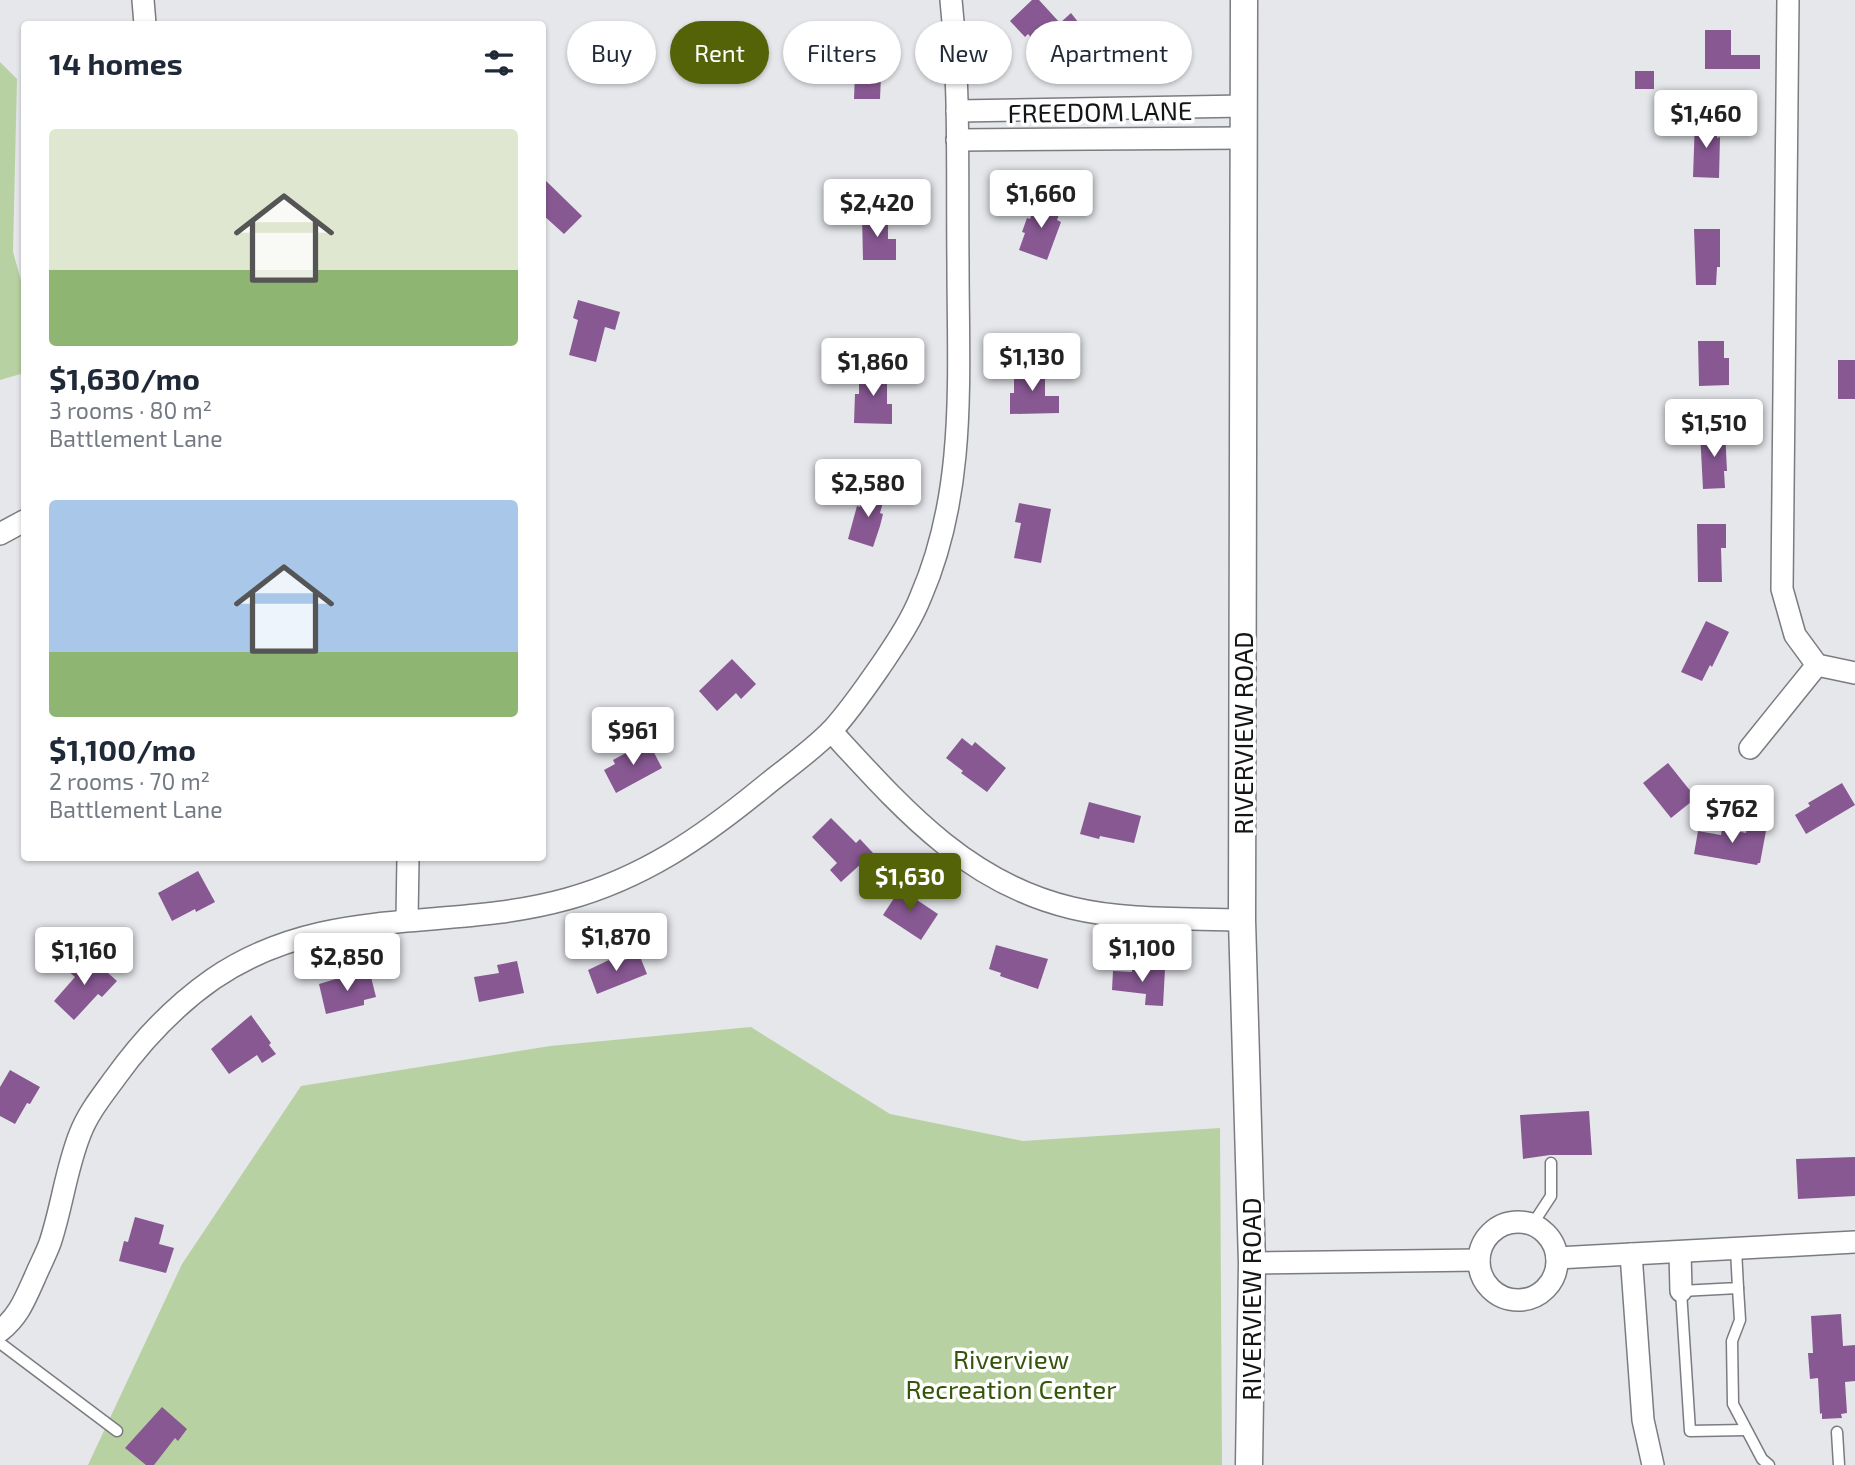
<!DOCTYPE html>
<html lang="en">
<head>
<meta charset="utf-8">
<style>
	body { margin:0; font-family:"Exo 2",sans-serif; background:#f2f2f3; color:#1f2937; height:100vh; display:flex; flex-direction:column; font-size:26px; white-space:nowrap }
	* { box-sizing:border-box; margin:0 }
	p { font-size:23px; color:#747a83 }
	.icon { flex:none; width:38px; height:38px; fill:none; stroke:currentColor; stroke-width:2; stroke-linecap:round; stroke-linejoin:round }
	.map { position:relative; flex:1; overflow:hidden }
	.drawer { position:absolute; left:21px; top:21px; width:525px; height:840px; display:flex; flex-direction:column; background:#fff; border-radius:7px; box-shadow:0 2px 5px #0004 }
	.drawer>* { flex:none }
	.hud { position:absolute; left:567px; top:21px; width:665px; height:63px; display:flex; gap:14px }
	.price { position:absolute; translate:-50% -60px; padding:0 16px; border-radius:7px; background:#fff; color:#222; font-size:23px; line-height:46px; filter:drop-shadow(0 2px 4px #0008) }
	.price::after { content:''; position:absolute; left:50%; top:42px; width:21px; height:16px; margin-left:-10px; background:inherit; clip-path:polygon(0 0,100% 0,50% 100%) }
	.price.selected { background:#546308; color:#fff }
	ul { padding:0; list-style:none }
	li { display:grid; align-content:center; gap:14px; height:371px; padding:0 28px }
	li span { display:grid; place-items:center; height:217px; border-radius:7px; color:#555 }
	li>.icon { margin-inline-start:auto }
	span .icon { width:126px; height:126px; fill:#fffc; stroke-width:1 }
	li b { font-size:30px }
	h2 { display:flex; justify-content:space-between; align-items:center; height:84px; padding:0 28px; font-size:30px }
	.tag { padding:0 24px; border-radius:32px; background:#fff; box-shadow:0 2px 5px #0004; font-size:24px; line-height:63px }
	.tag.selected { background:#546308; color:#fff }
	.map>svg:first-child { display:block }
</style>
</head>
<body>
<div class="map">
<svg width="1855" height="1465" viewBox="0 0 1855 1465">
	<rect width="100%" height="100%" fill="#e5e7eb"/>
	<g fill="#b8d1a3">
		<path d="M 0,62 L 17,79 L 13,252 L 24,291 L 24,373 L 0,380 Z"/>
		<path d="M 751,1027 L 890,1114 L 1023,1141 L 1220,1128 L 1222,1465 L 88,1465 L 182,1264 L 301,1086 L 550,1046 Z"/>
	</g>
	<g fill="#875892">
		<path d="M 1032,0 L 1039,0 L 1060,23 L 1071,13 L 1082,27 L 1049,57 L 1028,34 L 1025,37 L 1010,21 Z"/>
		<path d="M 1705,30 L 1731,30 L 1731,55 L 1760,55 L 1760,69 L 1705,69 Z"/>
		<path d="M 856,46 L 877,46 L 877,64 L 880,64 L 881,76 L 880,99 L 854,99 Z"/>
		<rect x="1635" y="71" width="19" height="18"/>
		<path d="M 1695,120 L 1717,121 L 1717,138 L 1720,137 L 1719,178 L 1693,177 Z"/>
		<path d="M 542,177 L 582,216 L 564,234 L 542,214 Z"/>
		<path d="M 1037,199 L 1061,208 L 1057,220 L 1061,222 L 1047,260 L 1019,250 L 1025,233 L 1022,232 L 1027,218 L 1030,219 Z"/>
		<path d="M 888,214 L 888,239 L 896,239 L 896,260 L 863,260 L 862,215 Z"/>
		<path d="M 1694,229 L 1720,229 L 1720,267 L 1717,267 L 1716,285 L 1696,285 Z"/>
		<path d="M 578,300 L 620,312 L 615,330 L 605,327 L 596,362 L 569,355 L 578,320 L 573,318 Z"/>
		<path d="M 1698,341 L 1724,341 L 1724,358 L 1729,358 L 1729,385 L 1699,386 Z"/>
		<rect x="1838" y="360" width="17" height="39"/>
		<path d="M 1014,368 L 1045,368 L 1045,396 L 1059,396 L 1059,413 L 1010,414 L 1010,393 L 1014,393 Z"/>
		<path d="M 859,369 L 887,369 L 887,404 L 892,404 L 892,424 L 854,423 L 855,394 L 859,394 Z"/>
		<path d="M 1725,431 L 1727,471 L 1724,471 L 1725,488 L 1703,489 L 1700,432 Z"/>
		<path d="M 866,489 L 885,495 L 880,513 L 883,514 L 880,526 L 873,547 L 848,539 L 857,506 L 860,507 Z"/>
		<path d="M 1019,503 L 1051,509 L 1041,563 L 1014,558 L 1021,523 L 1015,522 Z"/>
		<path d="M 1697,524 L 1726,524 L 1726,548 L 1721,548 L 1722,582 L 1698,582 Z"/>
		<path d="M 1706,621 L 1729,632 L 1712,667 L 1710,665 L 1702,681 L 1681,672 Z"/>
		<path d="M 732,659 L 756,684 L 741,699 L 736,693 L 717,711 L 699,691 Z"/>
		<path d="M 962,738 L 972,746 L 975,742 L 1006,768 L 987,792 L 961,773 L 963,771 L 946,758 Z"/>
		<path d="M 648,741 L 662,768 L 616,793 L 604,770 L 615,764 L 613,760 Z"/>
		<path d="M 1668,763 L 1696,798 L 1671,818 L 1643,783 Z"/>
		<path d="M 1842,783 L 1855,805 L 1806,834 L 1795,815 L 1810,806 L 1808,803 Z"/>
		<path d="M 1089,802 L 1141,816 L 1134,843 L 1100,836 L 1099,839 L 1080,834 Z"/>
		<path d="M 831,818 L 856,843 L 860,839 L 873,853 L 841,882 L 830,870 L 837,863 L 812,837 Z"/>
		<path d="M 1722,828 L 1746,833 L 1747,828 L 1766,831 L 1760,863 L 1758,863 L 1757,865 L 1694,854 L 1698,831 L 1721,835 Z"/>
		<path d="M 198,871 L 215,902 L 196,912 L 195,909 L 172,921 L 158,893 Z"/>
		<path d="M 902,886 L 919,897 L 917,900 L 938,914 L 921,940 L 883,915 Z"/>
		<path d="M 996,945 L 1048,959 L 1038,989 L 1000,976 L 1001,973 L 989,969 Z"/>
		<path d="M 639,954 L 647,974 L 597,994 L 588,970 L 609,960 L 610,962 L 620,957 L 622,961 Z"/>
		<path d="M 78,958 L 86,964 L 91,958 L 117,981 L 102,997 L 98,994 L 74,1020 L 54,1001 L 75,977 L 67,970 Z"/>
		<path d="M 517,961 L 524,993 L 479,1002 L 474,977 L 499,973 L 497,965 Z"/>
		<path d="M 1132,967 L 1165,969 L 1163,1006 L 1145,1005 L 1146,994 L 1112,990 L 1113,971 L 1132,972 Z"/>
		<path d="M 370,973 L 376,997 L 364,1000 L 364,1005 L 326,1014 L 319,984 L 349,975 L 350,978 Z"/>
		<path d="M 251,1015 L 271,1043 L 269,1045 L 276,1054 L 262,1063 L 257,1055 L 229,1074 L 211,1049 Z"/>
		<path d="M 10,1070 L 40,1087 L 30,1104 L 27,1103 L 15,1124 L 0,1116 L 0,1087 Z"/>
		<path d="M 1589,1111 L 1592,1155 L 1550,1155 L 1523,1159 L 1520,1115 Z"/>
		<path d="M 1855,1157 L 1855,1196 L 1798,1199 L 1796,1159 Z"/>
		<path d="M 135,1217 L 164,1225 L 159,1244 L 174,1248 L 166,1273 L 119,1261 L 124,1241 L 128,1242 Z"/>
		<path d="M 1841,1314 L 1843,1346 L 1855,1345 L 1855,1381 L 1845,1382 L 1847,1413 L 1841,1414 L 1842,1418 L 1822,1419 L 1822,1413 L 1820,1414 L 1818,1378 L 1810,1379 L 1808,1353 L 1813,1353 L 1811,1316 Z"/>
		<path d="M 162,1407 L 187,1429 L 178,1441 L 175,1438 L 154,1465 L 146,1465 L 125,1448 Z"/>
	</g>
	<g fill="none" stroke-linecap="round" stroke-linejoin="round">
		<defs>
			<g id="service">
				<path d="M 1532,1225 L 1551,1196 L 1551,1163"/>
				<path d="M 1736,1249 L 1738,1288 L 1681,1291 L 1690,1431 L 1746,1430"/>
				<path d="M 1738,1288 L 1740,1320 L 1732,1341 L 1733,1404 L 1762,1459 L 1769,1465"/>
				<path d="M 0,1343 L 117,1431"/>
				<path d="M 1837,1432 L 1839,1465"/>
			</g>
			<g id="minor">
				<path d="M 143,0 L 145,24"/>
				<path d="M 1788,0 L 1782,589 L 1795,635 L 1817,665 L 1855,673"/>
				<path d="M 957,111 L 1244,106"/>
				<path d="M 957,140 L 1244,138"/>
				<path d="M 0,534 L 24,521"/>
				<path d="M 831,731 C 901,807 966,883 1072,908 C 1126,921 1186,918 1242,920"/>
				<path d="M 1750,748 L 1817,665"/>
				<path d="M 407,920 L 408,858"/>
				<circle cx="1518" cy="1261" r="39"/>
				<path d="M 1680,1252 L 1681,1291"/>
				<path d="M 1631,1254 L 1643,1420 L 1653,1465"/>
				<path d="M 1557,1258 L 1855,1242"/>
				<path d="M 1252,1263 L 1479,1260"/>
				<path d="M 0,1331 C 19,1316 25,1299 35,1277 C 40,1265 46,1254 50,1243 C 62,1207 66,1169 80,1134 C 88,1113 102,1096 115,1078 C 143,1039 173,1007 213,979 C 326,902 445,933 567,899 C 643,878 701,838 761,789 C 785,769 812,751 833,729 C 852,708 868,684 884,661 C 898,640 912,619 921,596 C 967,490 958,376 958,263 C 957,175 960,87 951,0"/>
			</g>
			<path id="tertiary" d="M 1244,0 L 1242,920 L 1252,1263 L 1249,1465"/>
		</defs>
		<use href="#service" stroke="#7a7c80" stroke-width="13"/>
		<use href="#minor" stroke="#7a7c80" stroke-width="24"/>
		<use href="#tertiary" stroke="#7a7c80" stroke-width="29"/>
		<use href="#service" stroke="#fff" stroke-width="10"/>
		<use href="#minor" stroke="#fff" stroke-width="21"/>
		<use href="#tertiary" stroke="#fff" stroke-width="26"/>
	</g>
	<g text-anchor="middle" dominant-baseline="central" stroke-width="7" stroke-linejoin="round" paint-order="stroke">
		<g font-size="26" fill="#141516" stroke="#fff">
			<text transform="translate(1100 111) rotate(-1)">FREEDOM LANE</text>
			<text transform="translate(1242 733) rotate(-90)">RIVERVIEW ROAD</text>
			<text transform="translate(1250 1299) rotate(-90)">RIVERVIEW ROAD</text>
		</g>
		<g font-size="26" fill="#35550a" stroke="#fff">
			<text x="1011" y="1358">Riverview<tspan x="1011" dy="30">Recreation Center</tspan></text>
		</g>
	</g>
</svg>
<b class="price" style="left:1706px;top:150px">$1,460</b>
<b class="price" style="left:1041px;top:230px">$1,660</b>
<b class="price" style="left:877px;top:239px">$2,420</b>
<b class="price" style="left:1032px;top:393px">$1,130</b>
<b class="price" style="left:873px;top:398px">$1,860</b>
<b class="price" style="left:1714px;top:459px">$1,510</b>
<b class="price" style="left:868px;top:519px">$2,580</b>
<b class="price" style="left:633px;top:767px">$961</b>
<b class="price" style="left:1732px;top:845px">$762</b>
<b class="price selected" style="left:910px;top:913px">$1,630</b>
<b class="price" style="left:616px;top:973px">$1,870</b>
<b class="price" style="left:1142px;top:984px">$1,100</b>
<b class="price" style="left:84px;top:987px">$1,160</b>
<b class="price" style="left:347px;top:993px">$2,850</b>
<div class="hud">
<a class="tag">Buy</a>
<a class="tag selected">Rent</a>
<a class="tag">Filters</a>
<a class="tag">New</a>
<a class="tag">Apartment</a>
</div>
<section class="drawer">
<h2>14 homes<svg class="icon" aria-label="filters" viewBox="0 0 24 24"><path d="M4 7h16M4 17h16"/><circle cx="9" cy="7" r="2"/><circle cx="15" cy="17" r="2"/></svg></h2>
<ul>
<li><span style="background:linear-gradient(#dfe7d0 65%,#8fb573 0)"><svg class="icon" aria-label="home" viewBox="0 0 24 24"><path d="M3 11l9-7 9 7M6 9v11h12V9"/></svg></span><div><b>$1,630/mo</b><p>3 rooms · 80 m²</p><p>Battlement Lane</p></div></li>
<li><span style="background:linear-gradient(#a9c7e8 70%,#8fb573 0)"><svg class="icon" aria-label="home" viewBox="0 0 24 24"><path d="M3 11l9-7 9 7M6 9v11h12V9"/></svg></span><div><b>$1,100/mo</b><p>2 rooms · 70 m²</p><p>Battlement Lane</p></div></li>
</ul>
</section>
</div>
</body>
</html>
